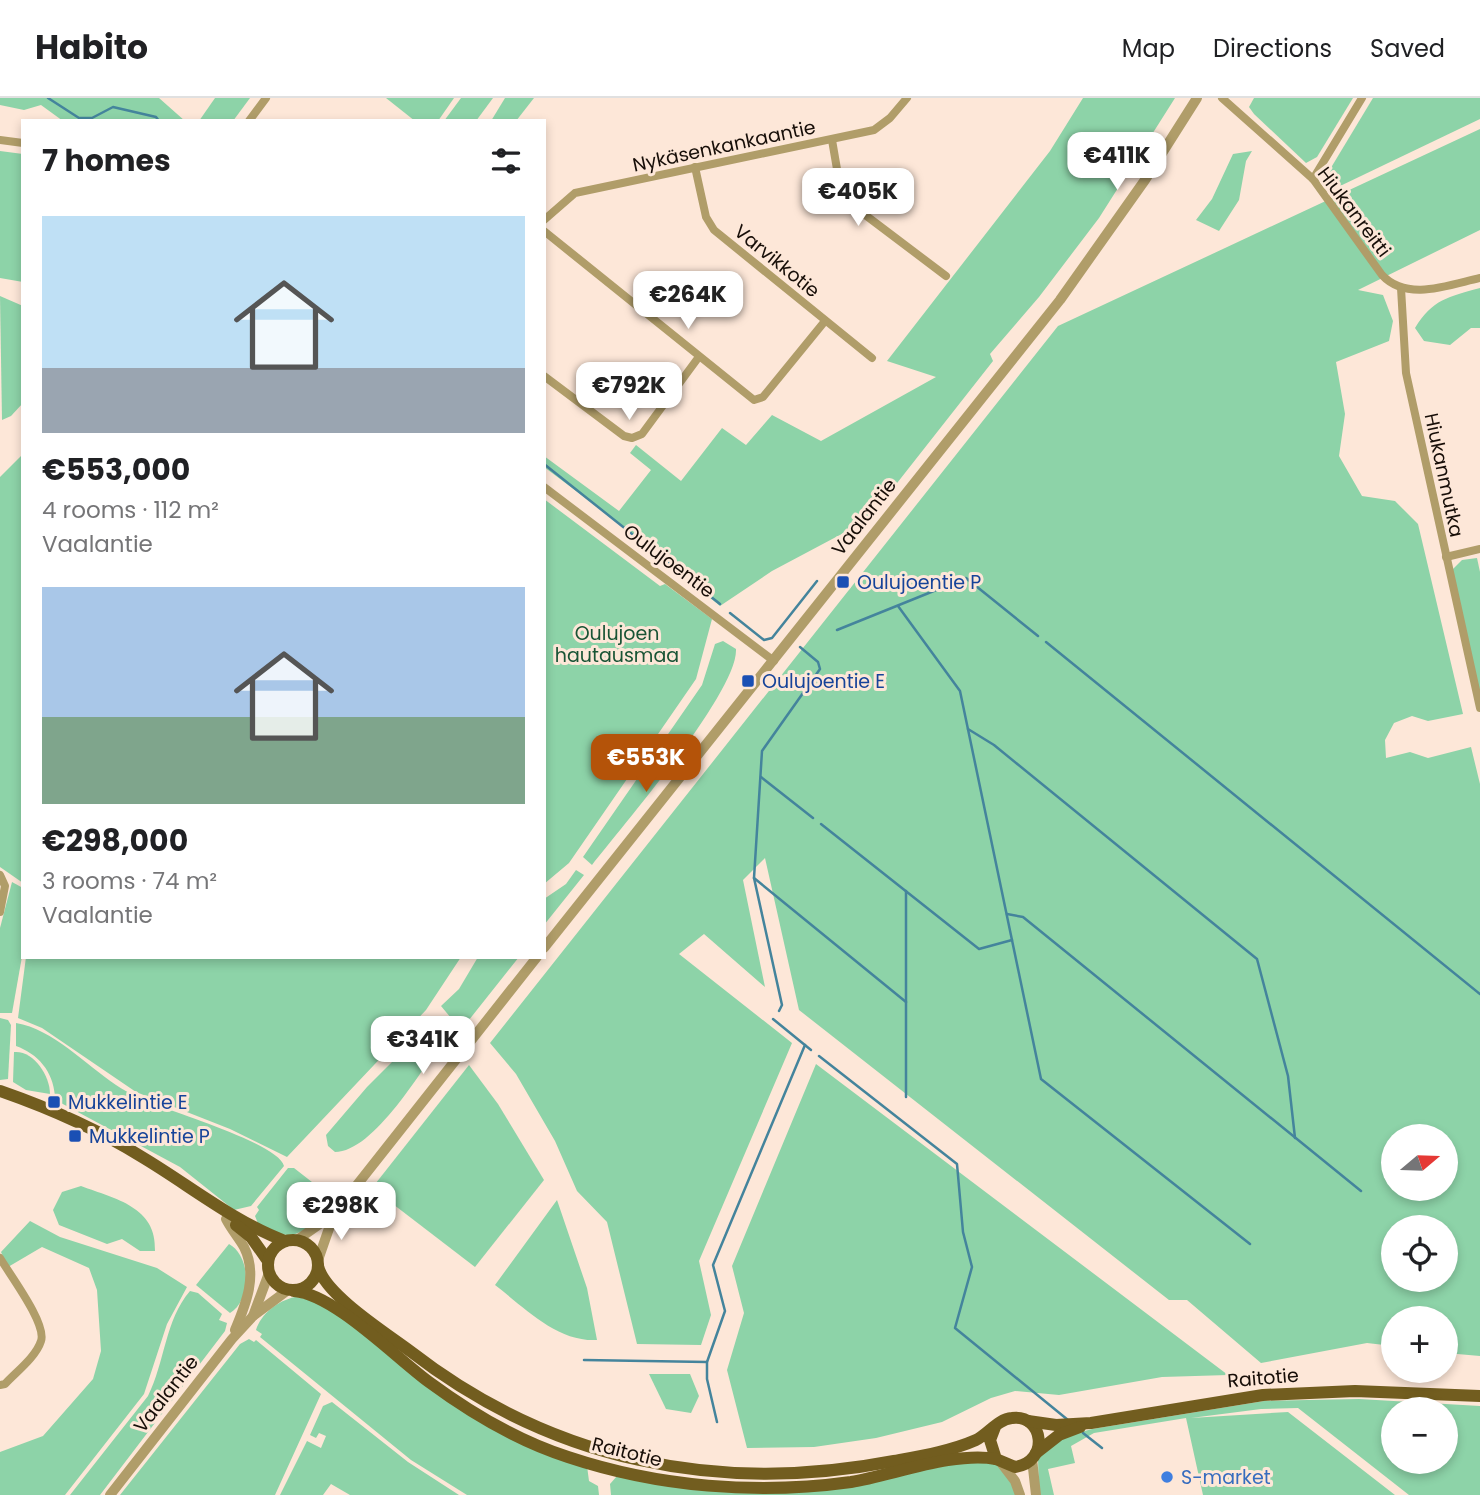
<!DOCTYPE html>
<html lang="en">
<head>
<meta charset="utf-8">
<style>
	body { margin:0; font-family:Poppins,sans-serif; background:#f6f6f6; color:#202124; height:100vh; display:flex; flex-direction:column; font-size:26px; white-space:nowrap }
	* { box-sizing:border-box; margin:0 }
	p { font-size:23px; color:#757577 }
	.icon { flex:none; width:38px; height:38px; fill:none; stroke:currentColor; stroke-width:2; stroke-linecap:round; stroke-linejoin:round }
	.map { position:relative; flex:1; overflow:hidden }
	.drawer { position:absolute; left:21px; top:21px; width:525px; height:840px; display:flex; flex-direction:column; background:#fff; border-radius:0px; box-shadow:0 4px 10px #0003 }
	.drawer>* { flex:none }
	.needle { width:46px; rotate:71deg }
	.controls { position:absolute; left:1381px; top:1026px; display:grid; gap:14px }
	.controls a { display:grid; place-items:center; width:77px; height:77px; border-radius:50%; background:#fff; box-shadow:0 4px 10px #0003; font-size:35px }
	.price { position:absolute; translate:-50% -60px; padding:0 16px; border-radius:14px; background:#fff; color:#222; font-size:23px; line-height:46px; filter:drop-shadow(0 2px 4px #0008) }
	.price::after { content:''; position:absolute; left:50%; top:42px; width:21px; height:16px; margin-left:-10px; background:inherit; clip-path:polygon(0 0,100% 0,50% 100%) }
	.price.selected { background:#b45309; color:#fff }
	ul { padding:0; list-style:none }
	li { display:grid; align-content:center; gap:14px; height:371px; padding:0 21px }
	li span { display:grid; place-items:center; height:217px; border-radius:0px; color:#555 }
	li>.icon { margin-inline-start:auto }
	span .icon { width:126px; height:126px; fill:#fffc; stroke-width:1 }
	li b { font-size:30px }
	h2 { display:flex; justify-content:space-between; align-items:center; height:84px; padding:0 21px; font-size:30px }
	header { display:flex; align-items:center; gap:42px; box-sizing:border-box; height:98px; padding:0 35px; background:#fff; border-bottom:2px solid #e0e0e0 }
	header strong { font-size:33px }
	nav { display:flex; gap:38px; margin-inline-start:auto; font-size:24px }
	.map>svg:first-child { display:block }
</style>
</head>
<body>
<header>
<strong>Habito</strong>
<nav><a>Map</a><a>Directions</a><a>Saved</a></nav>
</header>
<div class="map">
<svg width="1480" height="1397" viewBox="0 0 1480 1397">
	<rect width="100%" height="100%" fill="#fde7d8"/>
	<g fill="#8dd3a8" fill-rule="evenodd">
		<path d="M 0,0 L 159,0 L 185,23 L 63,23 L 41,7 L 24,12 L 0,7 Z"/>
		<path d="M 215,0 L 250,0 L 233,23 L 199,23 Z"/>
		<path d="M 386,0 L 454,0 L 438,23 L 415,23 Z"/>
		<path d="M 461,0 L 493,0 L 476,23 L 444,23 Z"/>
		<path d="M 505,0 L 534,0 L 516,23 L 491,23 Z"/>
		<path d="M 1083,0 L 1175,0 L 1099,120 L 1039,199 L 990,256 L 993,263 L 868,422 L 772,473 L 720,508 L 619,425 L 544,369 L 544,358 L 619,413 L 651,372 L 630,355 L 636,347 L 681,383 L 722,330 L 746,347 L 772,317 L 821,343 L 936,279 L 887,263 L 1050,53 Z"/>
		<path d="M 1254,0 L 1353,0 L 1317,59 L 1306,65 L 1254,16 L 1249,9 Z"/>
		<path d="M 1373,0 L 1480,0 L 1480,21 L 1338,89 L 1327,83 L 1332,68 Z"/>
		<path d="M 1480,31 L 1480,132 L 1358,192 L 1383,197 L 1393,223 L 1389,243 L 1336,264 L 1345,316 L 1339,358 L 1362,398 L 1395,403 L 1418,426 L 1463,616 L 1428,623 L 1412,618 L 1394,625 L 1385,642 L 1386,660 L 1410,654 L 1428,660 L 1471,649 L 1480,686 L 1480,1258 L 1446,1255 L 1446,1220 L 1393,1220 L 1393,1248 L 1367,1245 L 1261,1265 L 1187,1202 L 1169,1202 L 799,912 L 765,760 L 743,782 L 765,889 L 704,836 L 679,856 L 792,945 L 699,1163 L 711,1217 L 701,1247 L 637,1246 L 607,1124 L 577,1093 L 555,1043 L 516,976 L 490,945 L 1058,228 ZM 1393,1038 L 1446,1038 L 1446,1090 L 1393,1090 ZM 1393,1129 L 1446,1129 L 1446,1181 L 1393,1181 Z"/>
		<path d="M 0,53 L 23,56 L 23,184 L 0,180 Z"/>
		<path d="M 1252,53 L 1246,63 L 1239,102 L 1219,133 L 1196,122 L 1212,101 L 1233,56 Z"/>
		<path d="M 1480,190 L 1480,230 L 1471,230 L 1450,247 L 1424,243 L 1415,230 C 1433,201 1448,199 1480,190 Z"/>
		<path d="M 0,198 L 23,208 L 23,305 L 11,318 L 2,322 Z"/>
		<path d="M 23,356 L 23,785 L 0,769 L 0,379 Z"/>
		<path d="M 544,401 L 660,488 L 665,486 L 712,521 L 696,581 L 569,765 L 544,786 Z"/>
		<path d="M 1477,460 L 1480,474 L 1480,596 L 1452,472 L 1462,462 Z"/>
		<path d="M 723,543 L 736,551 C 738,594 623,727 592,767 L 583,759 L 702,587 L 715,546 Z"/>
		<path d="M 576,772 L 584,777 L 544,827 L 544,801 L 566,786 Z"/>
		<path d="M 12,784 L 23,790 L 23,853 L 12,915 L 0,915 L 0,830 Z"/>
		<path d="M 26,859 L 461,859 L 426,912 L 287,1059 L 230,1031 L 136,994 L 42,930 L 18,920 Z"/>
		<path d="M 478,859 L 519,859 L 461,932 L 441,908 L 459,891 Z"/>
		<path d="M 0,920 L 8,922 L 11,927 L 8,981 L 0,982 Z"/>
		<path d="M 16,925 C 53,931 86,967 116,987 C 129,996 145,1002 160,1008 C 182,1017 279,1047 284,1068 L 251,1108 L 234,1112 L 180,1069 L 61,1005 L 62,1001 L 55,998 C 53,973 38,956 16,948 Z"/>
		<path d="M 429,927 L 442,932 L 445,939 C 423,970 374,1054 335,1054 L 328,1048 L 326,1037 L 367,989 Z"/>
		<path d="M 14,954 C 33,952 50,977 50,996 L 26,992 L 13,984 Z"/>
		<path d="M 816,966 L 1228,1277 L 1162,1279 L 1059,1297 L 1015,1293 L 991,1300 L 942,1324 L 876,1340 L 814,1349 L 747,1350 L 727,1272 L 744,1215 L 732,1168 Z"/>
		<path d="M 469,967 L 498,1006 L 544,1082 L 475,1169 L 372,1090 Z"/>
		<path d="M 288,1070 L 294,1070 L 326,1095 L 330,1102 C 326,1117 304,1138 287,1137 C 278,1136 268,1131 259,1128 L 255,1118 L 259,1112 L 257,1109 Z"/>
		<path d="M 81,1088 C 116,1101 157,1109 155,1153 L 140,1153 L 122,1141 L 107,1146 L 59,1127 L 53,1112 L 62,1094 Z"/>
		<path d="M 557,1102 L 587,1190 L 597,1242 C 557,1244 525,1210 495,1187 Z"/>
		<path d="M 30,1123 L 60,1139 L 157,1170 L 187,1189 L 167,1226 L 144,1296 L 65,1397 L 0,1397 L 0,1354 L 43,1338 L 93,1281 L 101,1253 L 97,1192 L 89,1170 L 42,1149 L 8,1169 L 1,1154 Z"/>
		<path d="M 229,1146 C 251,1158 252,1202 230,1215 L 196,1187 Z"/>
		<path d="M 190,1193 L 198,1195 L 222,1216 L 219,1222 L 227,1225 L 225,1233 L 100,1397 L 70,1397 L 148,1298 C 165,1264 165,1222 190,1193 Z"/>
		<path d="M 295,1199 C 345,1204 386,1263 428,1287 C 479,1317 534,1342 587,1368 L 589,1383 L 598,1388 L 599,1397 L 467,1397 L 411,1362 L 260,1239 L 262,1236 L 256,1232 C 261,1216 277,1203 295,1199 Z"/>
		<path d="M 249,1241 L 254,1244 L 256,1242 L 321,1296 L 275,1397 L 120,1397 L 240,1246 Z"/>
		<path d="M 649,1276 L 690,1276 L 699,1298 L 691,1315 L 666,1311 Z"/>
		<path d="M 1359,1301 L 1480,1308 L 1480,1397 L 1409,1397 L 1298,1310 L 1261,1311 L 1191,1320 L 1288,1314 L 1395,1397 L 1203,1397 L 1186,1320 L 1094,1335 L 1071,1348 L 1075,1365 L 1048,1371 L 1054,1397 L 1039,1397 L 1038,1360 L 1063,1339 L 1092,1331 L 1264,1303 ZM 1393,1311 L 1446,1311 L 1446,1363 L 1393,1363 Z"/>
		<path d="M 332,1304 L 408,1364 L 459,1397 L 350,1397 L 331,1386 L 323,1397 L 280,1397 L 307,1343 L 321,1350 L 326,1338 L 319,1335 L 316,1340 L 310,1337 L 323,1308 Z"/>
		<path d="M 957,1365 L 995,1365 L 1008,1377 L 1017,1397 L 611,1397 L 610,1386 L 617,1378 L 747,1395 Z"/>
	</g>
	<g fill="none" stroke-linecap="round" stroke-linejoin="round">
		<g stroke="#44849c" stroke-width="2.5">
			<path d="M 48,0 L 79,20 L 92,20 L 113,9 L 156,19 L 159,23"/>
			<path d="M 544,366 L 720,506"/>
			<path d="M 898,508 L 960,593 L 1041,981 L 1250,1146"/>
			<path d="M 730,515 L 764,542 L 772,540 L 817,483"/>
			<path d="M 837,532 L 966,480 L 1038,538"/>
			<path d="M 1046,544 L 1480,896"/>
			<path d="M 968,631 L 994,647 L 1257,861 L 1288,978 L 1295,1040"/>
			<path d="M 761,679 L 813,720"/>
			<path d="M 821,726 L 979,851 L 1012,842"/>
			<path d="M 754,780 L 906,904"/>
			<path d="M 906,793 L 906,999"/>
			<path d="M 1007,816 L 1023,819 L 1361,1093"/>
			<path d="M 779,913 L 782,907 L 754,780 L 762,653 L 820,571 L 818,564 L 800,549"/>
			<path d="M 773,921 L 811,952"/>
			<path d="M 819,958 L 957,1066 L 963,1134 L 972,1169 L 955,1230 L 1068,1322"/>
			<path d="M 584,1262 L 707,1264"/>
			<path d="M 717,1324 L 707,1281 L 707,1264 L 725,1213 L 713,1167 L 805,947"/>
			<path d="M 1083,1335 L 1102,1350"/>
		</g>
		<g stroke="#b09d69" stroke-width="8">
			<path d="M 1222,0 L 1313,81 L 1382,177 C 1407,204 1449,187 1480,180"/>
			<path d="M 249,23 L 266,0"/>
			<path d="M 0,42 L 23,45"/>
			<path d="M 832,42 L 838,77 L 852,107 L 946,178"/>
			<path d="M 695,69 L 706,119 L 714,132 L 872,260"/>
			<path d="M 1313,81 L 1362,0"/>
			<path d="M 544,122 L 575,95 L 874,32 L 890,20 L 907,0"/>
			<path d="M 544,133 L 754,302 L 763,299 L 825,223"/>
			<path d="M 1401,190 L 1406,275 L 1480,610"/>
			<path d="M 544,278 L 624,338 L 632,340 L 642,336 L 698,260"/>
			<path d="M 544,389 L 774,563"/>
			<path d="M 1446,459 L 1480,451"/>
			<path d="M 0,777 L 5,788 L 0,814"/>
			<path d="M 0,1160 C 10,1177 47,1226 41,1243 C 36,1259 16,1274 5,1286 L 0,1287"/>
		</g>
		<g stroke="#b09d69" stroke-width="10">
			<path d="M 544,850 L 1060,202 L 1145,82 L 1197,0"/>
			<path d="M 226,1121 C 231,1131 239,1140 244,1149 C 258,1177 246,1206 235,1232"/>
			<path d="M 297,1142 L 334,1116 L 537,859"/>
			<path d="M 318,1162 L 334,1116"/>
			<path d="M 253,1218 L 269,1175"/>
			<path d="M 1032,1361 L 1036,1397"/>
			<path d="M 1002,1366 L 1015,1383 L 1020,1397"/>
			<path d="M 110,1397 L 232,1241 L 253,1218 L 288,1192"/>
		</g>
		<g stroke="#725d1f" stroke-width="12">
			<path d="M 0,993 C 49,1010 97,1031 142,1059 C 189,1087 234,1124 285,1143"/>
			<path d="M 236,1127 L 251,1139 L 268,1163"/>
			<circle cx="293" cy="1167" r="25"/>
			<path d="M 318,1168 C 324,1196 386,1235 410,1253 C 552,1363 718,1397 894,1363 C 921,1358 951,1353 976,1342 C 988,1336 998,1321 1012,1320 C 1044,1316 1050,1364 1015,1369 L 996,1361 L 990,1342 L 995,1329"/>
			<path d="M 294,1193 C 334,1196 395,1259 429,1284 C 471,1315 518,1343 568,1359 C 658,1389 757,1397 851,1384 C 893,1377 955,1353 996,1361"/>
			<path d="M 1028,1323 L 1056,1327 L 1091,1325 L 1263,1297 L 1355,1293 L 1480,1298"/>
			<path d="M 1036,1355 L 1059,1337 L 1080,1329"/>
		</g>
	</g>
	<g fill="#1a4fb4" stroke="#fde7d8" stroke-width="2.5">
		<rect x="836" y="477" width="14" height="14" rx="3.5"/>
		<rect x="741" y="576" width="14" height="14" rx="3.5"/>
		<rect x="47" y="997" width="14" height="14" rx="3.5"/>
		<rect x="68" y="1031" width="14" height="14" rx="3.5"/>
	</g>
	<circle fill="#3f7fe0" stroke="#fde7d8" stroke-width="2.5" cx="1167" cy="1379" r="7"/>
	<g text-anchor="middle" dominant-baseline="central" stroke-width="6" stroke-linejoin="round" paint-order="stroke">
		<g font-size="19" fill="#170e08" stroke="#fde7d8">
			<text transform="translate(724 48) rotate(-12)">Nykäsenkankaantie</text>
			<text transform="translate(1354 114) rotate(53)">Hiukanreitti</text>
			<text transform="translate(777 163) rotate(39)">Varvikkotie</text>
			<text transform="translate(1444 377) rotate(78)">Hiukanmutka</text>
			<text transform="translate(864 419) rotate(-52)">Vaalantie</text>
			<text transform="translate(669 463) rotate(37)">Oulujoentie</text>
			<text transform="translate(1263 1280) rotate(-5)">Raitotie</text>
			<text transform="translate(166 1296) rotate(-52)">Vaalantie</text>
			<text transform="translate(627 1354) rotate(14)">Raitotie</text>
		</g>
		<g font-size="19" fill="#164399" stroke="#fde7d8" text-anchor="start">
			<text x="857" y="484">Oulujoentie P</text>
			<text x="762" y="583">Oulujoentie E</text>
			<text x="68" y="1004">Mukkelintie E</text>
			<text x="89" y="1038">Mukkelintie P</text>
		</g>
		<g font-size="19" fill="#195435" stroke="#fde7d8">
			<text x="617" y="535">Oulujoen<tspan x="617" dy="22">hautausmaa</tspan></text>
		</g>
		<g font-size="19" fill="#366cbe" stroke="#fde7d8" text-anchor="start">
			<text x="1181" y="1379">S-market</text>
		</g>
	</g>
</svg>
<div class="controls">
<a><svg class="needle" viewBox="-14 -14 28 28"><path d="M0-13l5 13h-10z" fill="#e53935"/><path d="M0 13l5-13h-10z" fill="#757577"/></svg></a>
<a><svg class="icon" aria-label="locate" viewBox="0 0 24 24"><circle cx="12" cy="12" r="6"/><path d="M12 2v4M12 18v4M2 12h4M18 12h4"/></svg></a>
<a>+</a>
<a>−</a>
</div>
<b class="price" style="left:1117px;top:94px">€411K</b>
<b class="price" style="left:858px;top:130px">€405K</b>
<b class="price" style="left:688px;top:233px">€264K</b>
<b class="price" style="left:629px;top:324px">€792K</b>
<b class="price selected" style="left:646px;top:696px">€553K</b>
<b class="price" style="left:423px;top:978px">€341K</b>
<b class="price" style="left:341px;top:1144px">€298K</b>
<section class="drawer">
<h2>7 homes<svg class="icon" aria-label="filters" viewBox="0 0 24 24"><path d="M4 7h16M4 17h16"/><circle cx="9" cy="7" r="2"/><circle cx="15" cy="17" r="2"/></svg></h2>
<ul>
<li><span style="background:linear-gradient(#bfe0f5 70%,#9aa5b1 0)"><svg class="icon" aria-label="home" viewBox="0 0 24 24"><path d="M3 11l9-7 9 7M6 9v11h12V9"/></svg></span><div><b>€553,000</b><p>4 rooms · 112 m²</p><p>Vaalantie</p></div></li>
<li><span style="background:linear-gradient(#a9c7e8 60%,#7fa58c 0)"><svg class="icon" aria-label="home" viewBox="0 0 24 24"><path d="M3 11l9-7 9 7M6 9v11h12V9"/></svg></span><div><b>€298,000</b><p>3 rooms · 74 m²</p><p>Vaalantie</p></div></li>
</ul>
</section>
</div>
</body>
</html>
